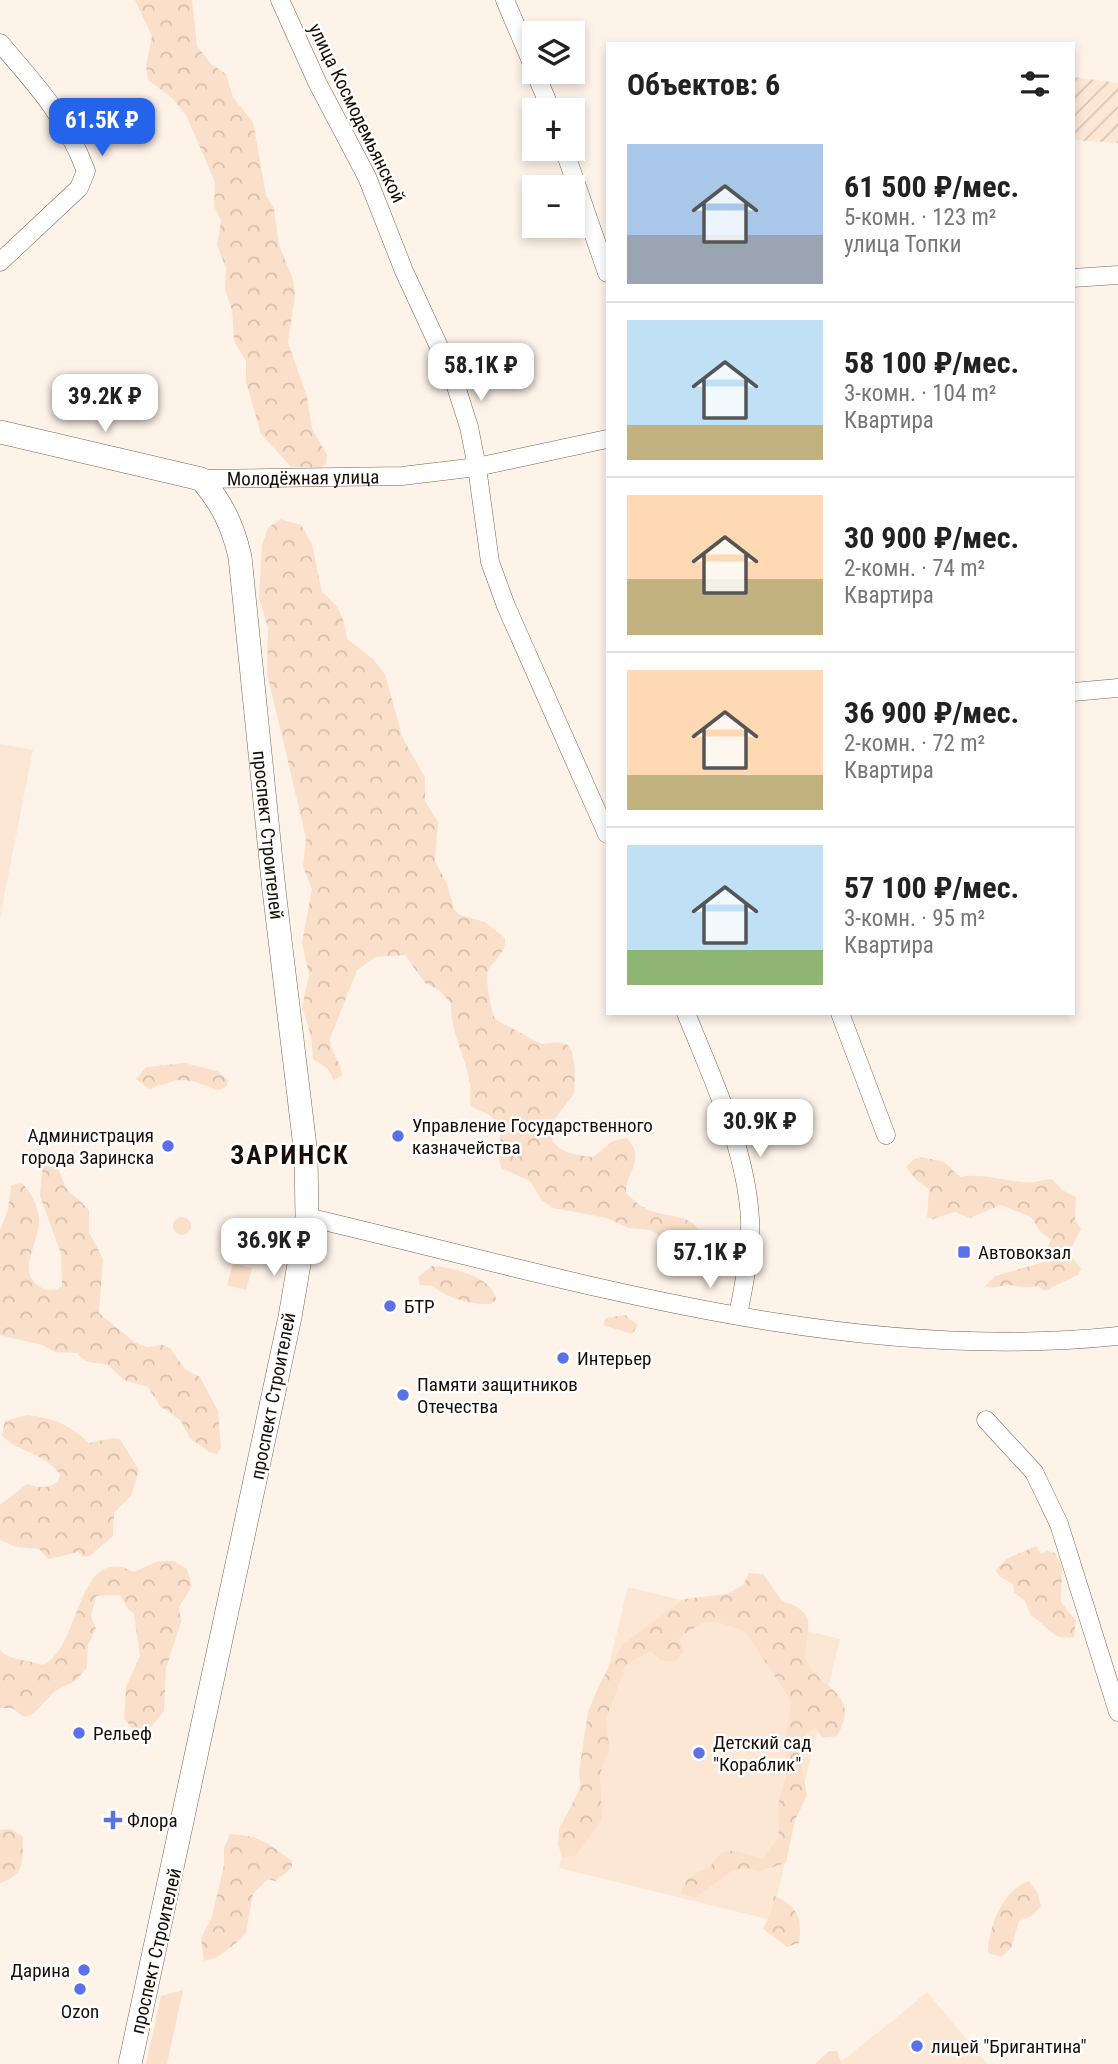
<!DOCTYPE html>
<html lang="ru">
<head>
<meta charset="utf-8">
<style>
	body { margin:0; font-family:"Roboto Condensed",sans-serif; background:#f6f6f6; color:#222; height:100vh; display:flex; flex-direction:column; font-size:26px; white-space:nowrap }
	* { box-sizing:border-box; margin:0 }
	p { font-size:23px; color:#767676 }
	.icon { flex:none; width:38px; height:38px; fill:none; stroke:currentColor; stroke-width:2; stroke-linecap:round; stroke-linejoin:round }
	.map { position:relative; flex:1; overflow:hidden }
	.side { position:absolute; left:606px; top:42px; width:469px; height:973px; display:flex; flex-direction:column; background:#fff; border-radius:0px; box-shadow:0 4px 10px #0003 }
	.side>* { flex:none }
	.fabs { position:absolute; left:522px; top:21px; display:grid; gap:14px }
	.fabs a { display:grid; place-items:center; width:63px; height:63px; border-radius:0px; background:#fff; box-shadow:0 4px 10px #0003; font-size:35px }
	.price { position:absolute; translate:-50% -60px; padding:0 16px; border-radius:14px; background:#fff; color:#222; font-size:23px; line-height:46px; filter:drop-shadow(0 2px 4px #0008) }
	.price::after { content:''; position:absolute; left:50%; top:42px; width:21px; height:16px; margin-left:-10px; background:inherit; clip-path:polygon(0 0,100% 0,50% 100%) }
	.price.active { background:#2563eb; color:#fff }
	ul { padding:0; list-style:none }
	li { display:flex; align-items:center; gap:21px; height:175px; padding:0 21px }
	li+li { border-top:2px solid #e0e0e0 }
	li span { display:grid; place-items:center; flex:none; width:196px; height:140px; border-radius:0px; color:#555 }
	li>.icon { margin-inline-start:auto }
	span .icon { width:84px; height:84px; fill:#fffc; stroke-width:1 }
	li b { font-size:30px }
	h2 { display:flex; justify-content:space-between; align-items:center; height:84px; padding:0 21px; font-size:30px }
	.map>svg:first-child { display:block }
</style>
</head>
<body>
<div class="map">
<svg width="1118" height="2064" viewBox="0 0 1118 2064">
	<defs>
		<pattern id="industrial-furrows" width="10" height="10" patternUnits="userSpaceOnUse" patternTransform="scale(1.75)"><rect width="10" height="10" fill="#fce7d5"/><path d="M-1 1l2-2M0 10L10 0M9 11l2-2" fill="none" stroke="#d7c5b5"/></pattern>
		<pattern id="forest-crowns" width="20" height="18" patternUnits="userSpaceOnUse" patternTransform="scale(1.75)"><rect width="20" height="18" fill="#fae0ca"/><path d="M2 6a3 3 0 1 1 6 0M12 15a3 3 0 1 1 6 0" fill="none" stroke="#d6bfac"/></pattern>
	</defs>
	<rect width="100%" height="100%" fill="#fef3e9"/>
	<g fill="#fce7d5">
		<path d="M 0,744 L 33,750 L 0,917 Z"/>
		<path d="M 628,1587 L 840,1639 L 771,1920 L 559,1868 Z"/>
		<path d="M 927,1992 L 987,2064 L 838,2064 L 906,2010 Z"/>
	</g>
	<path fill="url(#industrial-furrows)" d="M 1073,77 L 1118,83 L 1118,143 L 1073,140 Z"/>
	<g fill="#fae0ca">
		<circle cx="182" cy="1226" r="9"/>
		<path d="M 233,1263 L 252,1268 L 246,1290 L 227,1285 Z"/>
		<path d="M 183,1990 L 167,2064 L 146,2064 L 161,1996 Z"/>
	</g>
	<g fill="url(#forest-crowns)">
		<path d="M 135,0 L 192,0 L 197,46 L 211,64 L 226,74 L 233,97 L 253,122 L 266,195 L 274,209 L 279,245 L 293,279 L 295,296 L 288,342 L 307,397 L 312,429 L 327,455 L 326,464 L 321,468 L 291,467 L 261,434 L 246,382 L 246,361 L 234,341 L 232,310 L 225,290 L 226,268 L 217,245 L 221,221 L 214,206 L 215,182 L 186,115 L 172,98 L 148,80 L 146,66 L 152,36 Z"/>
		<path d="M 280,519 L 301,525 L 312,544 L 322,592 C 340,606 344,617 347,639 L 373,659 L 385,674 L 403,739 L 425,777 L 425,801 L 438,822 L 435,861 L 447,884 L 454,909 L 460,915 L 485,922 L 505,938 C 506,952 497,958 489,968 C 484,975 491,1010 495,1019 L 541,1044 L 558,1042 L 568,1045 L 572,1052 L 575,1068 L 574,1094 L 550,1125 C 548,1151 571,1155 593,1157 L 613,1141 L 627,1138 C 647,1160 625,1172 626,1193 C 633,1200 640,1206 649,1210 C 666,1218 699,1213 700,1238 L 686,1244 L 669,1241 L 650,1230 L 628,1228 L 607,1218 L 553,1208 L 542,1200 L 530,1181 L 501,1168 C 496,1153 507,1131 492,1117 C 487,1112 478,1111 471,1106 C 469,1098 471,1092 470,1084 C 466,1056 450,1032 451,1003 L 440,991 L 425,983 L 405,955 L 376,957 L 357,970 L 330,1039 C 330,1053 342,1062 342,1076 L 334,1080 L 327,1068 L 313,1059 L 311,1036 L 302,1007 L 309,975 L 302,943 L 312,889 L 303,867 L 306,838 L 267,673 L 268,628 L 259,598 L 262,545 L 268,528 Z"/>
		<path d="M 185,1063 L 217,1071 L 228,1080 L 226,1087 L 219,1090 L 192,1081 L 177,1080 L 149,1089 L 136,1079 L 146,1067 Z"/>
		<path d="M 49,1155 L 54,1159 L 66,1188 L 89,1210 L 89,1232 L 103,1259 L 99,1313 L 134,1342 L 147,1347 L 162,1345 L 170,1348 L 185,1369 L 200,1377 L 218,1411 L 221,1448 L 217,1454 L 209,1452 L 190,1438 L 180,1420 L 160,1406 L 148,1387 L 124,1380 L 108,1365 C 96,1362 86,1365 77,1353 L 55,1352 L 42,1345 L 0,1335 L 0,1230 L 8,1210 L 11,1185 L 22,1183 C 31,1193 37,1203 39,1217 C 42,1240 13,1273 42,1288 C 50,1292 56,1290 62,1286 L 61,1254 L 40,1196 L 43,1159 Z"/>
		<path d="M 922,1157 L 944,1162 L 960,1177 C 984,1172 1010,1184 1035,1182 C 1041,1181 1046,1179 1052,1179 L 1062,1190 L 1076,1197 L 1075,1220 L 1081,1229 L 1071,1248 L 1071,1256 L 1081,1269 L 1078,1275 L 1044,1291 L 1038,1286 C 1025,1289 1020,1286 1009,1285 C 999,1285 995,1290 985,1286 L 995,1276 L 1047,1261 L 1044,1253 L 1051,1240 L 1039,1230 L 1031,1217 L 1001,1205 L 970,1218 L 955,1212 L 933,1219 L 927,1217 L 929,1189 L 916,1180 L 906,1167 L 914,1159 Z"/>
		<path d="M 432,1266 C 451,1267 494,1277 496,1300 L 490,1304 C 473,1305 445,1298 433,1286 L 420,1285 L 418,1277 Z"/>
		<path d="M 625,1315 L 638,1325 L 632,1334 L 603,1325 L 606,1318 Z"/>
		<path d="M 27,1415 C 54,1418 70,1425 89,1443 L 112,1438 L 120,1439 L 139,1470 L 131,1496 L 114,1513 L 113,1536 L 90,1556 L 83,1557 L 78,1552 L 49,1559 L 39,1549 L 16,1547 L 0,1540 L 0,1505 L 27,1484 C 40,1488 46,1489 58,1482 L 60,1474 C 42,1451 13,1451 2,1435 L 5,1421 Z"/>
		<path d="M 1036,1546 L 1041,1554 L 1047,1551 L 1055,1553 L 1062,1567 L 1061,1602 L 1076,1621 L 1074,1637 C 1052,1642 1048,1625 1031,1616 L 1025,1601 L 1014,1592 L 1013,1584 L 999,1576 L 996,1570 L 1006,1559 Z"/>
		<path d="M 158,1561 L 174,1561 L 187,1569 L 192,1586 L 179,1607 L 181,1622 L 166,1668 L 164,1711 L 152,1726 L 138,1734 L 124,1719 L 126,1687 L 140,1656 L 134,1614 L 128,1609 L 120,1595 L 96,1596 L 91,1616 L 96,1629 L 88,1645 L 87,1668 L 75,1681 L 55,1691 L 33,1714 L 24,1717 L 12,1708 L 0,1708 L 0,1650 C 8,1660 29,1660 42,1665 C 82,1650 75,1541 134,1572 Z"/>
		<path d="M 749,1573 L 763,1574 L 782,1601 C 829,1614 797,1642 808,1663 C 821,1690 862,1693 837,1736 L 822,1738 L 815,1727 L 805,1736 L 802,1766 L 807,1796 L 794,1822 L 786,1863 L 760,1871 L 746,1868 L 732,1871 L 695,1898 L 681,1893 C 686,1875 693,1875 708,1868 C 713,1865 715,1859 719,1855 C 731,1845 750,1855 763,1859 L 779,1836 L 778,1805 L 786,1775 L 785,1745 L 791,1701 L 745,1631 L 717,1622 L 703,1622 L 679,1638 L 684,1651 L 675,1662 L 661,1660 L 650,1651 L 626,1665 L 606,1719 L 609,1747 L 600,1774 L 602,1819 L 576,1855 L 563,1858 L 558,1845 L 559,1829 L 581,1787 L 579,1772 L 588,1712 L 600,1683 L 622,1645 L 684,1599 L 727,1594 L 743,1585 Z"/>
		<path d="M 11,1829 L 23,1837 C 22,1860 27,1874 0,1883 L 0,1830 Z"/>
		<path d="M 230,1834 C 263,1837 265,1841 292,1861 L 292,1868 L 275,1881 L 268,1879 L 253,1894 L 246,1932 L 241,1939 L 218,1957 L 204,1961 L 201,1938 L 212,1917 L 224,1865 L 224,1848 Z"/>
		<path d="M 1029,1881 L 1037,1892 L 1041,1906 L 1032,1916 L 1019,1921 L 1011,1948 L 1001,1957 L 988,1953 C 989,1925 1002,1891 1029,1881 Z"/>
		<path d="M 774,1896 C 797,1905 803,1919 799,1943 L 787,1947 L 763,1929 L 772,1910 Z"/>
		<path d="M 829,2051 L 837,2051 L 842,2064 L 815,2064 Z"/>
	</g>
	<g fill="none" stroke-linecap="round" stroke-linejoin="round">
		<defs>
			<g id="street">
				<path d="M 280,0 L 318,84 L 367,177 L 404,271 L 453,377 L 469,427 L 477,467 L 490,562 L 506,606 L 607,834"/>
				<path d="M 505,0 L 534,68"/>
				<path d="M 0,43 C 38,87 65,116 86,171 L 79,188 L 0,262"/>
				<path d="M 535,72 L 551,110"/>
				<path d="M 564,149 L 607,273"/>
				<path d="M 1073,278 L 1118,275"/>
				<path id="s1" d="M 201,479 L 402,476 L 477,467 L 607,439"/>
				<path d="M 1073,692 L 1118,688"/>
				<path d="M 686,1013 C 712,1078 746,1148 750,1219 C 751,1252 744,1284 738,1315"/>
				<path d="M 840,1013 L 886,1135"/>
				<path d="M 307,1217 C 571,1279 844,1365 1118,1336"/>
				<path d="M 986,1420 L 1034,1472 L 1059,1524 L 1118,1712"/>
			</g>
			<g id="secondary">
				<path id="s2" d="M 0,432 L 201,479 C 222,503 233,526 240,557 L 274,890 L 306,1155 L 307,1217 L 290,1317 L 130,2064"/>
			</g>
		</defs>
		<use href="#street" stroke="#7d634e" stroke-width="19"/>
		<use href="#secondary" stroke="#7d634e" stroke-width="24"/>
		<use href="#street" stroke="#fff" stroke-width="18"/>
		<use href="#secondary" stroke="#fff" stroke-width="23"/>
	</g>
	<g fill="#5b71e7" stroke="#fff" stroke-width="2.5">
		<circle cx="398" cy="1136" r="7"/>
		<circle cx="168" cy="1146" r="7"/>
		<rect x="957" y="1245" width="14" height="14" rx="3.5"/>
		<circle cx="390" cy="1306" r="7"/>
		<circle cx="563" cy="1358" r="7"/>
		<circle cx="403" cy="1395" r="7"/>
		<circle cx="79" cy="1733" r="7"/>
		<circle cx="699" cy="1753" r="7"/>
		<path d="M109.5 1809.5h7v7h7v7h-7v7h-7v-7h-7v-7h7z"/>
		<circle cx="84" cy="1970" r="7"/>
		<circle cx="80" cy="1989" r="7"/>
		<circle cx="917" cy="2046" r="7"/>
	</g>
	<g text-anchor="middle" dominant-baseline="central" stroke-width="5" stroke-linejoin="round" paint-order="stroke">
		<g font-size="19" fill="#180e06" stroke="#fff">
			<text transform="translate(357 113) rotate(64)">улица Космодемьянской</text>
			<text stroke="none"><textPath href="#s1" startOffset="102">Молодёжная улица</textPath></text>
			<text stroke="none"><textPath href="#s2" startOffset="574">проспект Строителей</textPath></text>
			<text transform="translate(273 1396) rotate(-79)">проспект Строителей</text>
			<text transform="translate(156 1951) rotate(-77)">проспект Строителей</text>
		</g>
		<g font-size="19" fill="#180e06" stroke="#fff" text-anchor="start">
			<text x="412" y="1125">Управление Государственного<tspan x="412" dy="22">казначейства</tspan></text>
			<text x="154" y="1135" text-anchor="end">Администрация<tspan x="154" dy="22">города Заринска</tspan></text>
			<text x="978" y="1252">Автовокзал</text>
			<text x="404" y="1306">БТР</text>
			<text x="577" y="1358">Интерьер</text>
			<text x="417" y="1384">Памяти защитников<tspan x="417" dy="22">Отечества</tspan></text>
			<text x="93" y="1733">Рельеф</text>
			<text x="713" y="1742">Детский сад<tspan x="713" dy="22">"Кораблик"</tspan></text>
			<text x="127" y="1820">Флора</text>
			<text x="70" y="1970" text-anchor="end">Дарина</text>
			<text x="80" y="2011" text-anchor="middle">Ozon</text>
			<text x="931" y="2046">лицей "Бригантина"</text>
		</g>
		<g font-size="26" font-weight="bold" letter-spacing="2" fill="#180e06" stroke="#fff">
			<text x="290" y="1155">ЗАРИНСК</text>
		</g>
	</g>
</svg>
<div class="fabs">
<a><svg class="icon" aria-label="layers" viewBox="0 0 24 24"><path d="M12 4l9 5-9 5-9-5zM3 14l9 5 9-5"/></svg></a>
<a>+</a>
<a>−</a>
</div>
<b class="price active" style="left:102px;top:158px">61.5K ₽</b>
<b class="price" style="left:481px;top:403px">58.1K ₽</b>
<b class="price" style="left:105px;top:434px">39.2K ₽</b>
<b class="price" style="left:760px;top:1159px">30.9K ₽</b>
<b class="price" style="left:274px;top:1278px">36.9K ₽</b>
<b class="price" style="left:710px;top:1290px">57.1K ₽</b>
<section class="side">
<h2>Объектов: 6<svg class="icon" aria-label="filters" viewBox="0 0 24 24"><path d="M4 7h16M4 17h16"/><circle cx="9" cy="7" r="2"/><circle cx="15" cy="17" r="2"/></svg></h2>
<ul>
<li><span style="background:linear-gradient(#a9c7e8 65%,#9aa5b1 0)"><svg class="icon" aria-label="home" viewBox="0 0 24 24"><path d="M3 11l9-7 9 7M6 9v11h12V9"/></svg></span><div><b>61 500 ₽/мес.</b><p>5-комн. · 123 m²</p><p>улица Топки</p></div></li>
<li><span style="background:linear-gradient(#bfe0f5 75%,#c2b280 0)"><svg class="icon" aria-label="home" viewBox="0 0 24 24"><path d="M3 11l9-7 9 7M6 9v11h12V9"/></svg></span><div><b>58 100 ₽/мес.</b><p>3-комн. · 104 m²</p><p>Квартира</p></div></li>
<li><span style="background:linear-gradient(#ffd9b3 60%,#c2b280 0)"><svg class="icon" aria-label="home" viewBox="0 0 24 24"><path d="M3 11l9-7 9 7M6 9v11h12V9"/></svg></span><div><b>30 900 ₽/мес.</b><p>2-комн. · 74 m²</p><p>Квартира</p></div></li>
<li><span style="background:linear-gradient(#ffd9b3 75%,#c2b280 0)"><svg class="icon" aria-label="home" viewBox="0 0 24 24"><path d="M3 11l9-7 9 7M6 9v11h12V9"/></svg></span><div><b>36 900 ₽/мес.</b><p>2-комн. · 72 m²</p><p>Квартира</p></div></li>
<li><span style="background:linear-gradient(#bfe0f5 75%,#8fb573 0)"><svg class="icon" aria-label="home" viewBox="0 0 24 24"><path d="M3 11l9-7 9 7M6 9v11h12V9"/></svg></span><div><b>57 100 ₽/мес.</b><p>3-комн. · 95 m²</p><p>Квартира</p></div></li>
</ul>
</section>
</div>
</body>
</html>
